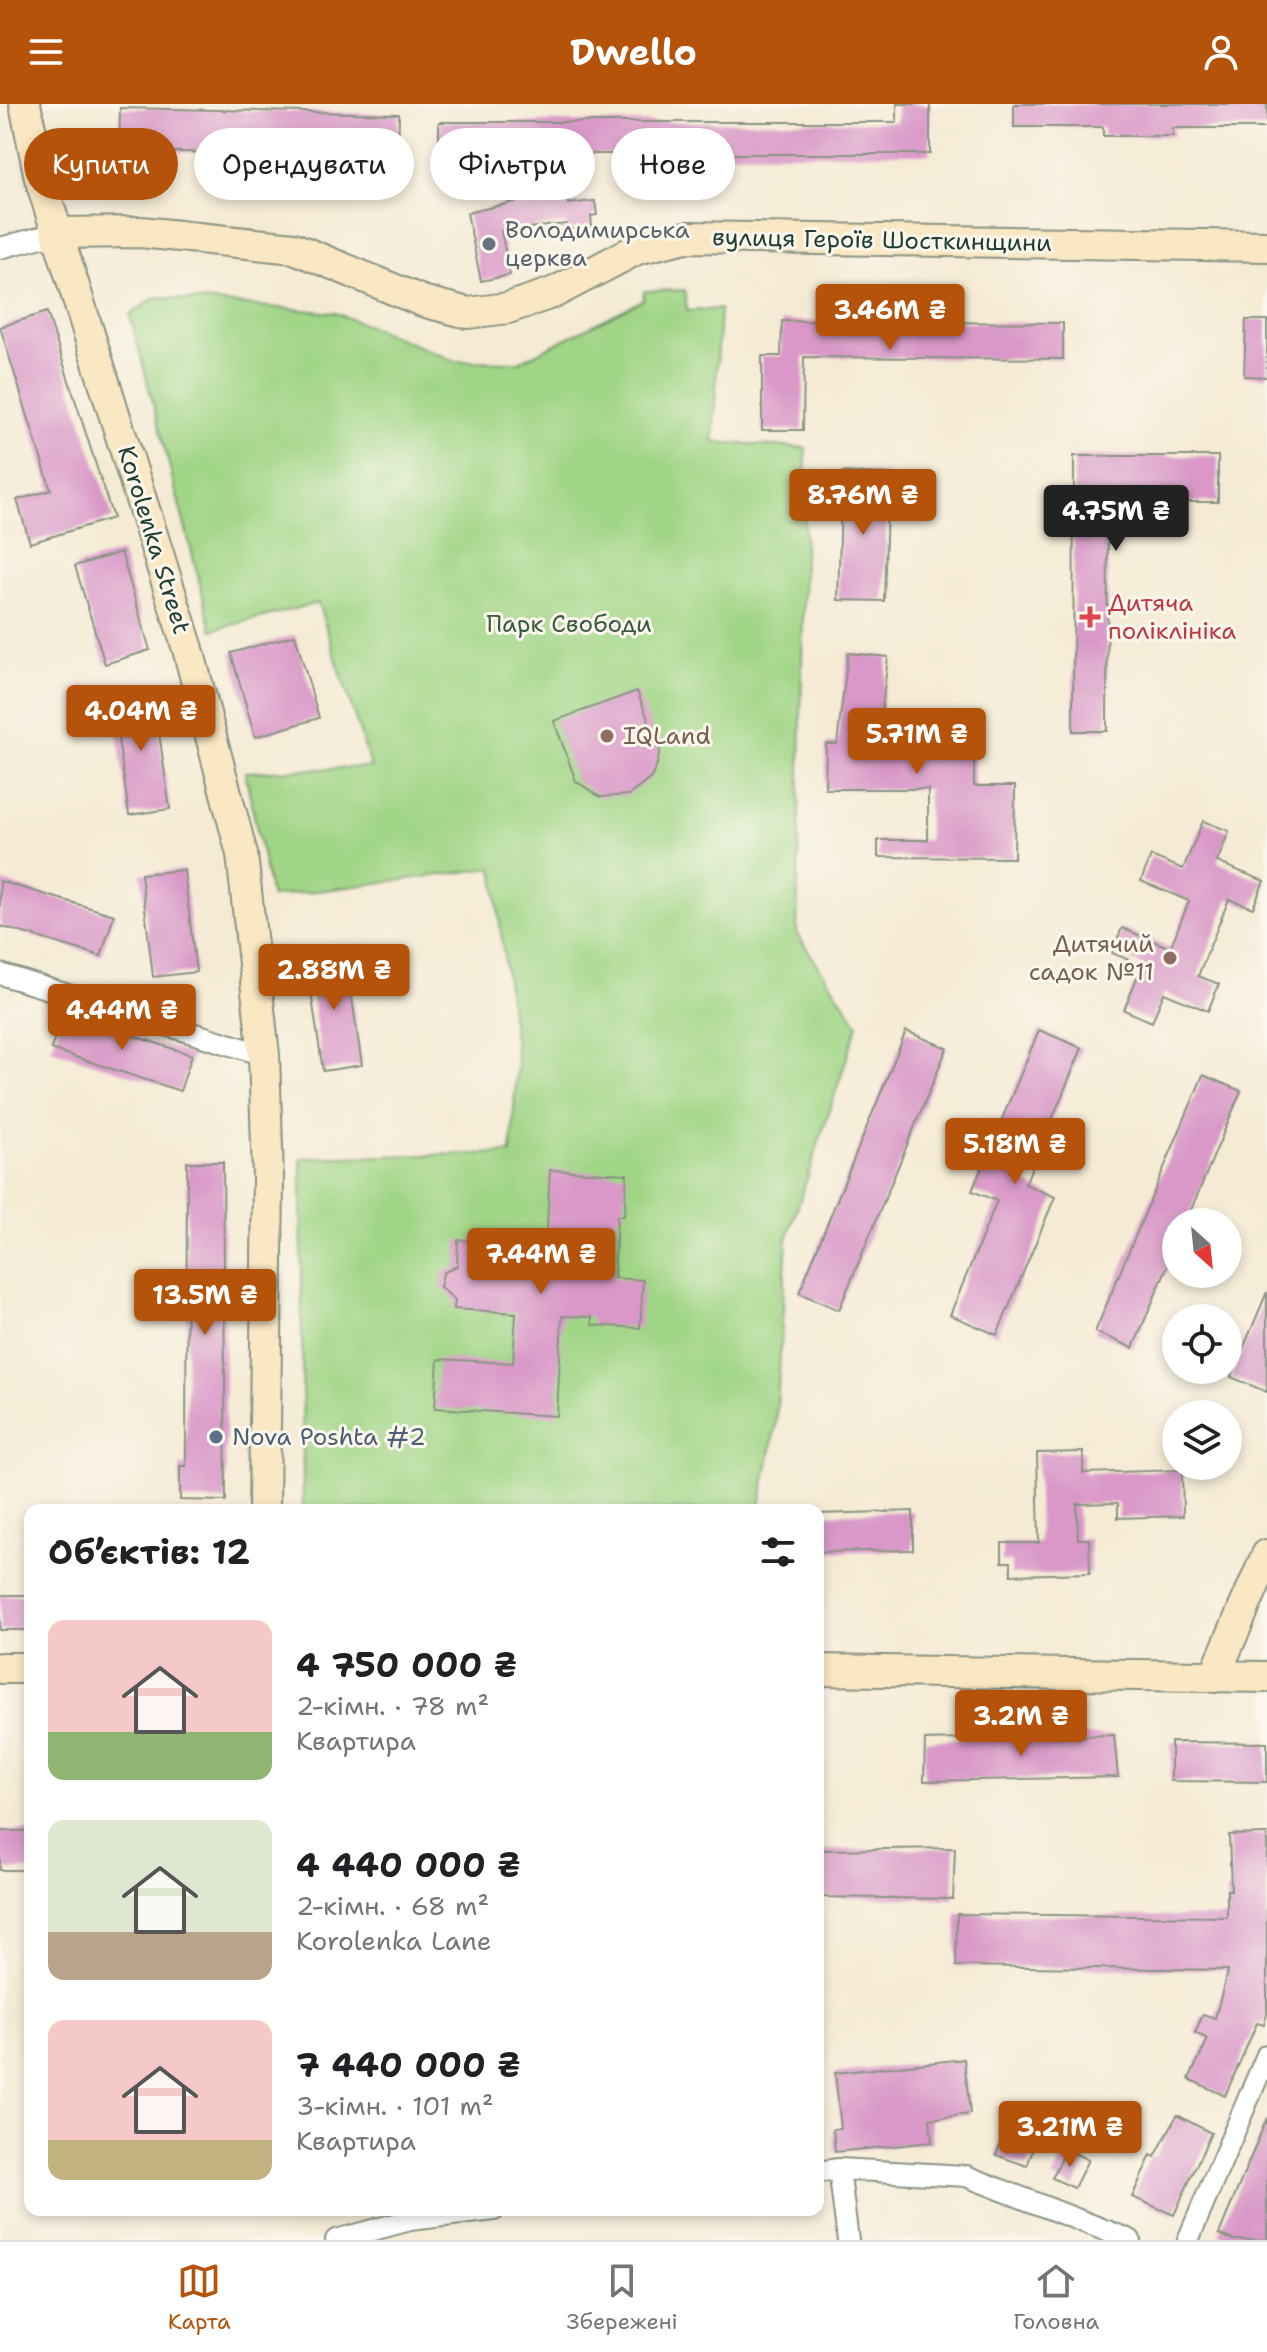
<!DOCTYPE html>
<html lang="uk">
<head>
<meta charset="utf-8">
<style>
	body { margin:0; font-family:"Shantell Sans",sans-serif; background:#f6f6f6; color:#202124; height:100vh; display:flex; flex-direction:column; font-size:30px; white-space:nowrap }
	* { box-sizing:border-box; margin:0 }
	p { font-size:26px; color:#757577 }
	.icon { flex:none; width:44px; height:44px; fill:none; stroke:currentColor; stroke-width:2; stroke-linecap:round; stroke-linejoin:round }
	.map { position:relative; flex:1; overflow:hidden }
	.sheet { position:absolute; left:24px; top:1400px; width:800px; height:712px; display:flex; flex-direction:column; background:#fff; border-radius:16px; box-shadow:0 4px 12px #0003 }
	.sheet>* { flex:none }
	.banner { position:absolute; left:24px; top:24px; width:800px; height:72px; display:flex; gap:16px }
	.needle { width:52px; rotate:153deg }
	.controls { position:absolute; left:1162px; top:1104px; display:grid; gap:16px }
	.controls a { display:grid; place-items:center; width:80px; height:80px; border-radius:50%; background:#fff; box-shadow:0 4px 12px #0003; font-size:40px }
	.price { position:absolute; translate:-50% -68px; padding:0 18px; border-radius:8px; background:#b45309; color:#fff; font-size:26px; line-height:52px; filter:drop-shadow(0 2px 4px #0008) }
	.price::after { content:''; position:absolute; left:50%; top:48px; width:24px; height:18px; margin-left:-12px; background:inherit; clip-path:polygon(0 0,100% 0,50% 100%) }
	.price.on { background:#222; color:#fff }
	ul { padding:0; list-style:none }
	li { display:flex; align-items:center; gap:24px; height:200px; padding:0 24px }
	li span { display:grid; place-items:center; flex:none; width:224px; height:160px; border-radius:16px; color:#555 }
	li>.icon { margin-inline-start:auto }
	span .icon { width:96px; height:96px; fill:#fffc; stroke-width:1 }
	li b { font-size:34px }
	h2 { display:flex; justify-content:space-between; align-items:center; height:96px; padding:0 24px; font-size:34px }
	.pill { padding:0 28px; border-radius:36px; background:#fff; box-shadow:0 4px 12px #0003; font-size:28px; line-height:72px }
	.pill.on { background:#b45309; color:#fff }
	header { display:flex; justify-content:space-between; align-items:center; height:104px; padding:0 24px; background:#b45309; color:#fff; font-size:36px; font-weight:700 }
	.tabs { display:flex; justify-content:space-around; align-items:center; height:112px; border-top:2px solid #e0e0e0; background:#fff; font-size:22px; color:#757577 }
	.tabs a { display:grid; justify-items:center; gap:4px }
	.tabs .on { color:#b45309 }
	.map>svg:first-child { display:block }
</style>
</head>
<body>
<header><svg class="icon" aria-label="menu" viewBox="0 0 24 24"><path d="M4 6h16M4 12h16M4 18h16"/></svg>Dwello<svg class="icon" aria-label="person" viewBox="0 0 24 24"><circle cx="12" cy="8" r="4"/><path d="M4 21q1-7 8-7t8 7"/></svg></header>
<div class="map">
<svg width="1267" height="2136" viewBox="0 0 1267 2136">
	<rect width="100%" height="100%" fill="#fbf7ec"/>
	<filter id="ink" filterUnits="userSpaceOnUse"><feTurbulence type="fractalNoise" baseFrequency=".0125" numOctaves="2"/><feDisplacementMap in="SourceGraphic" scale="16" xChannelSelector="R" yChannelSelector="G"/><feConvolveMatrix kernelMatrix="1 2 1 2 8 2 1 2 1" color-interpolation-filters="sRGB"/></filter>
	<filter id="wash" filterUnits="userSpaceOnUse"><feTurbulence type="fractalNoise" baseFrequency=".006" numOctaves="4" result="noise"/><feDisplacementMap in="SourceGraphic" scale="32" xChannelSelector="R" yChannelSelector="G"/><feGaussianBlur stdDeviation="1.8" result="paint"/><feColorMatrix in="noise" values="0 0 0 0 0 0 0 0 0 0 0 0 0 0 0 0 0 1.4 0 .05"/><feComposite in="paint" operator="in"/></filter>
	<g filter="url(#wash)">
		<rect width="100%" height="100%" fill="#f5ebd5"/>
		<path fill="#a0d586" stroke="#60895d" stroke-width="2" d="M 685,186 L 687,207 L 720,205 L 713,338 L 806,344 L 797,830 L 858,920 L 787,1135 L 776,1320 L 759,1406 L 303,1405 L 301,1054 L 511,1049 L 517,958 L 493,764 L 271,793 L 245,668 L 371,663 L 318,499 L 212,526 L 130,211 L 156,193 L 336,209 L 455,257 L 519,258 L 643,196 L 644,187 Z"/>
		<g id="blocks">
			<g fill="#d998c8">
				<path d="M 897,0 L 930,0 L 930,50 L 439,50 L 439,18 L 897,18 Z"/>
				<path d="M 1014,0 L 1267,0 L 1267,24 L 1173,24 L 1173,32 L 1103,32 L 1103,23 L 1014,23 Z"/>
				<path d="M 120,4 L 399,10 L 398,52 L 119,47 Z"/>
				<path d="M 567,91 L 568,100 L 595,97 L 597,111 L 591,112 L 592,123 L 567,126 L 566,120 L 501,127 L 510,171 L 481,177 L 467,109 L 522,96 Z"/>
				<path d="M 47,208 L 113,414 L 30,439 L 17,396 L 51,386 L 0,223 Z"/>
				<path d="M 1246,216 L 1267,216 L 1267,273 L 1244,272 Z"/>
				<path d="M 782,217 L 1063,219 L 1063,255 L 804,253 L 803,326 L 762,326 L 762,252 L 781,252 Z"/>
				<path d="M 1074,352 L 1218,352 L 1218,398 L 1108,398 L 1107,627 L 1073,627 Z"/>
				<path d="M 842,368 L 888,370 L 884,497 L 838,496 Z"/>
				<path d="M 121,448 L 150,546 L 105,560 L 75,462 Z"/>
				<path d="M 295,531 L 319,614 L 255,633 L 231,549 Z"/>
				<path d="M 848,549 L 888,553 L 878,640 L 974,640 L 974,682 L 1015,682 L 1014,754 L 878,753 L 878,736 L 928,736 L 928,685 L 825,685 L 826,640 L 837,640 Z"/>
				<path d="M 153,587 L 170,705 L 129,711 L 112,592 Z"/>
				<path d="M 637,587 L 660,646 L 657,660 L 651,674 L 629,691 L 600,693 L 576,677 L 554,617 Z"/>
				<path d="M 1203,717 L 1229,727 L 1217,758 L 1264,777 L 1253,804 L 1229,795 L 1198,872 L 1219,880 L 1208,907 L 1164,889 L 1152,918 L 1124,906 L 1142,861 L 1112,849 L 1122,824 L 1170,844 L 1189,797 L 1141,777 L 1151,752 L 1183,765 Z"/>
				<path d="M 184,766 L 196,868 L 153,873 L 141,770 Z"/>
				<path d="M 0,777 L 114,811 L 101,852 L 0,822 Z"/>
				<path d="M 345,848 L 362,961 L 323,967 L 306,854 Z"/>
				<path d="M 63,909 L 192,951 L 180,987 L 51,945 Z"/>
				<path d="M 1039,926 L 1082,944 L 1025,1080 L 1055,1093 L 997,1231 L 950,1211 L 997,1097 L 972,1087 Z"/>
				<path d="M 906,927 L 947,944 L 839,1206 L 799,1189 Z"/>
				<path d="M 1203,971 L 1241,987 L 1186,1118 L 1176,1118 L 1176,1142 L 1133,1244 L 1095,1228 Z"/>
				<path d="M 187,1058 L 223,1058 L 226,1397 L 180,1396 L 180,1362 L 186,1362 Z"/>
				<path d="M 550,1066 L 627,1070 L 624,1112 L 617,1112 L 614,1174 L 643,1176 L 640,1224 L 592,1221 L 592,1213 L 562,1212 L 557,1312 L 435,1304 L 438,1255 L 513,1259 L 516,1209 L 454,1205 L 455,1196 L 440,1183 L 443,1169 L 457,1162 L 458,1136 L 546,1141 Z"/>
				<path d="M 1267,1188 L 1267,1288 L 1231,1273 Z"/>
				<path d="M 1083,1348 L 1083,1369 L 1182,1366 L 1183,1412 L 1118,1414 L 1118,1399 L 1077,1400 L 1078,1435 L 1089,1435 L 1090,1469 L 1011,1471 L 1011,1458 L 1002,1458 L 1002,1439 L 1039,1439 L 1037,1349 Z"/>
				<path d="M 913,1407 L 913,1446 L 818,1448 L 818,1410 Z"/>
				<rect x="0" y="1491" width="30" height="35"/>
				<path d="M 1114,1631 L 1118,1673 L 924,1677 L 925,1636 Z"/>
				<path d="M 1171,1638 L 1267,1639 L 1267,1678 L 1171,1677 Z"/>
				<rect x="0" y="1727" width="30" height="39"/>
				<path d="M 1267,1730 L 1267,1910 L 1264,1921 L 1257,1919 L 1225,1992 L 1189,1975 L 1208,1935 L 1195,1929 L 1203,1910 L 1215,1914 L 1228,1866 L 956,1862 L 957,1810 L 1227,1813 L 1227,1786 L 1231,1786 L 1229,1731 Z"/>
				<path d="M 955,1744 L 953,1795 L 818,1793 L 818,1746 Z"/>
				<path d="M 964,1955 L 970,2010 L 930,2015 L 932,2038 L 835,2048 L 833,2025 L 841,2024 L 835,1969 Z"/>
				<path d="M 1177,2011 L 1211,2029 L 1174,2111 L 1132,2093 L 1151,2051 L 1155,2053 Z"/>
				<path d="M 1267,2014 L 1267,2136 L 1233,2136 L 1219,2130 Z"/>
				<path d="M 1006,2024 L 1037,2035 L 1027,2062 L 996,2051 Z"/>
				<path d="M 1066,2045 L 1088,2056 L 1074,2084 L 1052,2074 Z"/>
			</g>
		</g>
	</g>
	<g filter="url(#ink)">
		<use href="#blocks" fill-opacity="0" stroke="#8a9484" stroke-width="2"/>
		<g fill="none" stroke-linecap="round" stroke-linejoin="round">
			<defs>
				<g id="street">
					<path d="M 0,144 L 57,129"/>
					<path d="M 0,870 L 264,951"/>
					<path d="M 839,2065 L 848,2136"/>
					<path d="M 818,2068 L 839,2065 L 966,2072 L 1130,2136"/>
					<path d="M 336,2136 L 410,2116 L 494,2106"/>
					<path d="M 1188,2136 L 1267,1951"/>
				</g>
				<g id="secondary">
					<path d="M 25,0 L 40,74 L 188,545 L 242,750 L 264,951 L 268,1074 L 264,1406"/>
					<path d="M 57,129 L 141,128 L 294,144 L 422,197 L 468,209 L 508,204 L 555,188 L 637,145 L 686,133 L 1267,142"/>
					<path d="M 0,1564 L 30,1564"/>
					<path d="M 818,1566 L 1267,1573"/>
					<path d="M 1214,1573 L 1267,1451"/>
				</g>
			</defs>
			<use href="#street" stroke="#8a9484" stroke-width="24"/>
			<use href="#secondary" stroke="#8a9484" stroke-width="34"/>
			<use href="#street" stroke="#fff" stroke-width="20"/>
			<use href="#secondary" stroke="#fae7c3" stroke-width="30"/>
		</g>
	</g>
	<circle fill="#6b7280" stroke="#fbf7ec" stroke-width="3" cx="489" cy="140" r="8"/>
	<path fill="#e0444e" stroke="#fbf7ec" stroke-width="3" d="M1086 501h8v8h8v8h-8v8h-8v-8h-8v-8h8z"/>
	<g fill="#8d6e63" stroke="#fbf7ec" stroke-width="3">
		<circle cx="607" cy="632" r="8"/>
		<circle cx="1170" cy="854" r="8"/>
	</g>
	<circle fill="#5c6f8a" stroke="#fbf7ec" stroke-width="3" cx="216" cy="1333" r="8"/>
	<g text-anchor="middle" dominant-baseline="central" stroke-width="6" stroke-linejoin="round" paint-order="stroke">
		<g font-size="24" fill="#5b616d" stroke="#fbf7ec" text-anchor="start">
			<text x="505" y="126">Володимирська<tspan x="505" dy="28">церква</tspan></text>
		</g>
		<g font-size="24" fill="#1f3d34" stroke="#fbf7ec">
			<text transform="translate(882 136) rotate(1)">вулиця Героїв Шосткинщини</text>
			<text transform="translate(154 436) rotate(73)">Korolenka Street</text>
		</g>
		<g font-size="24" fill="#be3a42" stroke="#fbf7ec" text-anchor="start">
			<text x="1108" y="499">Дитяча<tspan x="1108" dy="28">поліклініка</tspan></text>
		</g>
		<g font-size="24" fill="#395b44" stroke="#fbf7ec">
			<text x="569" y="520">Парк Свободи</text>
		</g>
		<g font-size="24" fill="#785e54" stroke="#fbf7ec" text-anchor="start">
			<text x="623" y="632">IQLand</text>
			<text x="1154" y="840" text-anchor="end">Дитячий<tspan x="1154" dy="28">садок №11</tspan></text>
		</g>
		<g font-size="24" fill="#4e5e75" stroke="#fbf7ec" text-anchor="start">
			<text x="232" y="1333">Nova Poshta #2</text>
		</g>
	</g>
</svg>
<div class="controls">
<a><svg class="needle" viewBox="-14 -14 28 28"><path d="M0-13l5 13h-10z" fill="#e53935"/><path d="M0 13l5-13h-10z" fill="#757577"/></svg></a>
<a><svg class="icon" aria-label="locate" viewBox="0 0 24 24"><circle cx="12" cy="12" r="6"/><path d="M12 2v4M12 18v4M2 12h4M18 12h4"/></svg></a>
<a><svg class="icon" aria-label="layers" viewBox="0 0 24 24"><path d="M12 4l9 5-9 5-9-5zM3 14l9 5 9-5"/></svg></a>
</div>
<b class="price" style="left:890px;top:248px">3.46M ₴</b>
<b class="price" style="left:863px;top:433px">8.76M ₴</b>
<b class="price on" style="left:1116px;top:449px">4.75M ₴</b>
<b class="price" style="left:141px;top:649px">4.04M ₴</b>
<b class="price" style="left:917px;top:672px">5.71M ₴</b>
<b class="price" style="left:334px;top:908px">2.88M ₴</b>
<b class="price" style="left:122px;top:948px">4.44M ₴</b>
<b class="price" style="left:1015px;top:1082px">5.18M ₴</b>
<b class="price" style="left:541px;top:1192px">7.44M ₴</b>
<b class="price" style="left:205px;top:1233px">13.5M ₴</b>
<b class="price" style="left:1021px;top:1654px">3.2M ₴</b>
<b class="price" style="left:1070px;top:2065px">3.21M ₴</b>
<div class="banner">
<a class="pill on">Купити</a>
<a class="pill">Орендувати</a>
<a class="pill">Фільтри</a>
<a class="pill">Нове</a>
</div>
<section class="sheet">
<h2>Об’єктів: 12<svg class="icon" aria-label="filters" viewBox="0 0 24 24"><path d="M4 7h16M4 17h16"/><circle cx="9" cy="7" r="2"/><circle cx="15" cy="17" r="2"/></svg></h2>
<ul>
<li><span style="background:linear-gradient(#f6c9c9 70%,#8fb573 0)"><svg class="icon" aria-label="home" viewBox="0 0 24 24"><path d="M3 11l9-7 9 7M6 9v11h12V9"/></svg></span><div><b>4 750 000 ₴</b><p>2-кімн. · 78 m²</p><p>Квартира</p></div></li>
<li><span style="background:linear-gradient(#dfe7d0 70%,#b9a48a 0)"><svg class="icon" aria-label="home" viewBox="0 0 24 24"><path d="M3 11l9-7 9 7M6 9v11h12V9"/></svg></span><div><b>4 440 000 ₴</b><p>2-кімн. · 68 m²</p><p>Korolenka Lane</p></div></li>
<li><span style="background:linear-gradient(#f6c9c9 75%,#c2b280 0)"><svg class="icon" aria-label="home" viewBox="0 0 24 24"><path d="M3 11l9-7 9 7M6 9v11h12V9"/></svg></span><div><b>7 440 000 ₴</b><p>3-кімн. · 101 m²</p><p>Квартира</p></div></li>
</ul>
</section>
</div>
<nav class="tabs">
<a class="on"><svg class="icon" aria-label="map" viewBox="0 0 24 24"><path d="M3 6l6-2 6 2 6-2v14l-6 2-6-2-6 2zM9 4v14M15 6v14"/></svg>Карта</a>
<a><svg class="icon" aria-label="saved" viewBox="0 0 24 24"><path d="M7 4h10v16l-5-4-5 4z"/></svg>Збережені</a>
<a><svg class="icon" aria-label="home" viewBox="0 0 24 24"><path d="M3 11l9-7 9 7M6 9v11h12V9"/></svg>Головна</a>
</nav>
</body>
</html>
